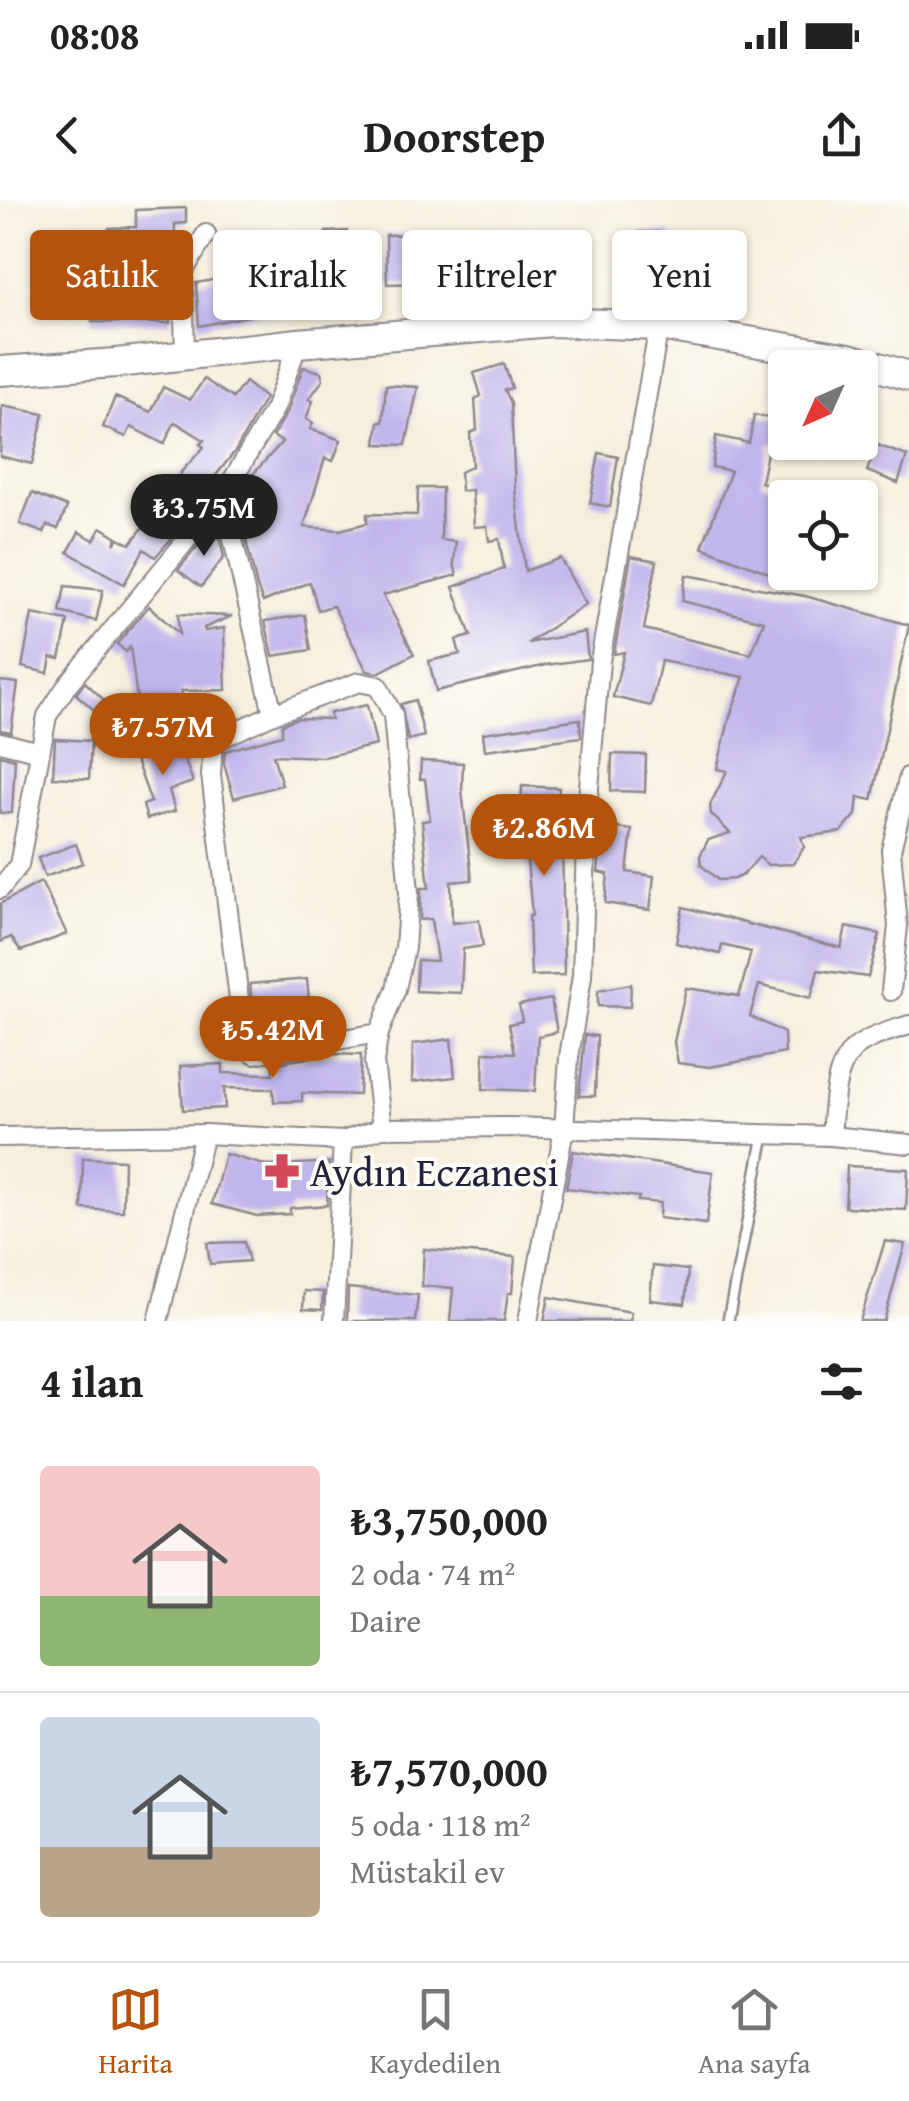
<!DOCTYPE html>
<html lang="tr">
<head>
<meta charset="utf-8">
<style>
	body { margin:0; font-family:"Gentium Book Plus",serif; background:#f2f2f2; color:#222; height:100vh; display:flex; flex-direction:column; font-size:38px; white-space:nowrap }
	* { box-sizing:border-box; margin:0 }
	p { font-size:32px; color:#767676 }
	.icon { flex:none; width:55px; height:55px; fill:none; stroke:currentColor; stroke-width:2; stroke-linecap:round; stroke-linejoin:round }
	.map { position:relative; height:1121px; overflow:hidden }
	.sheet { display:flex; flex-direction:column; background:#fff; flex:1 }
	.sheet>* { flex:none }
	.top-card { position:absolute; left:30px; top:30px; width:850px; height:90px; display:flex; gap:20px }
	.needle { width:65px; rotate:225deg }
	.tools { position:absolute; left:768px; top:150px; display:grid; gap:20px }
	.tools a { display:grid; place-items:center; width:110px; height:110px; border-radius:10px; background:#fff; box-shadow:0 2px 8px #0004; font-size:50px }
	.price { position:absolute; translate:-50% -85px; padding:0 22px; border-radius:35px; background:#b45309; color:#fff; font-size:32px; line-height:65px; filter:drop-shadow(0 2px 5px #0008) }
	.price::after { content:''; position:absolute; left:50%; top:60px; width:30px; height:22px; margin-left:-15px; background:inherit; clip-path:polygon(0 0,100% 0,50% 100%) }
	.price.selected { background:#222; color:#fff }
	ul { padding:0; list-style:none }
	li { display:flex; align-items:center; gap:30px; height:250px; padding:0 40px }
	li+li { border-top:2px solid #e0e0e0 }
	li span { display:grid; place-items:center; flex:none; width:280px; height:200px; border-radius:10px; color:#555 }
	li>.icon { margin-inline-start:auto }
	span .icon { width:120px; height:120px; fill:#fffc; stroke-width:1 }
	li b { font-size:42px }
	h2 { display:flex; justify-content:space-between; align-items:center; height:120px; padding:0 40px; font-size:42px }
	.pill { padding:0 35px; border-radius:10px; background:#fff; box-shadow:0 2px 8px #0004; font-size:35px; line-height:90px }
	.pill.selected { background:#b45309; color:#fff }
	.status { display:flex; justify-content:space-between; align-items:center; height:70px; padding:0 50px; background:#fff; direction:ltr }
	.status svg { height:28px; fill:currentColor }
	header { display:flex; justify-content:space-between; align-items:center; height:130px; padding:0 40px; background:#fff; font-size:45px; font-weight:800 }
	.tab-bar { display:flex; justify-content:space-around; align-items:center; height:140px; border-top:2px solid #e0e0e0; background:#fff; font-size:28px; color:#767676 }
	.tab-bar a { display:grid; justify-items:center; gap:5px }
	.tab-bar .selected { color:#b45309 }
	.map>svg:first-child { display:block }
</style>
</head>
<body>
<div class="status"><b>08:08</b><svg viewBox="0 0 49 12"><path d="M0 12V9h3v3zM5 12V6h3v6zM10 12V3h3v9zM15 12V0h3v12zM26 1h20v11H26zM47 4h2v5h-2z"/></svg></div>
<header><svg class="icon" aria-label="back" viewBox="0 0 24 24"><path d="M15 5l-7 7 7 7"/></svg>Doorstep<svg class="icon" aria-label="share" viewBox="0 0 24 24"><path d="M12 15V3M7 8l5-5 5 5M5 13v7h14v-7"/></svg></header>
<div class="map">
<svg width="909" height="1121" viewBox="0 0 909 1121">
	<rect width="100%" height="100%" fill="#fdfcf7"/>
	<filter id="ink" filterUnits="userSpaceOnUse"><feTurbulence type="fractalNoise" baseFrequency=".01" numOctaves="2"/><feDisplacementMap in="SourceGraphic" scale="20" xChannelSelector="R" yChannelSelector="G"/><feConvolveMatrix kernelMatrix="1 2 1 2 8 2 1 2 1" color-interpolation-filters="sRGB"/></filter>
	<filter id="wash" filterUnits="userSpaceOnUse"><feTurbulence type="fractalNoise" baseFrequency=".0048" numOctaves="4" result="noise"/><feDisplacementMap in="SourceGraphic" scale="40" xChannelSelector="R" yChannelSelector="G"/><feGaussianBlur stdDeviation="2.25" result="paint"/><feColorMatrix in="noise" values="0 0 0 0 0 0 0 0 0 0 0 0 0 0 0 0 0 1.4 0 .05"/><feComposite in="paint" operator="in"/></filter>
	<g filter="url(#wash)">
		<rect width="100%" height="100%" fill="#f6efdd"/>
		<g id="blocks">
			<g fill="#c1b6ec">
				<path d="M 186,8 L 186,23 L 175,24 L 174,55 L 110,57 L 109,28 L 136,27 L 136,10 Z"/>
				<path d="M 347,31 L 345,49 L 342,49 L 339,103 L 317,102 L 199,126 L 196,83 L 296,65 L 294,53 L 328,47 L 326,32 Z"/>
				<path d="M 639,32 L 671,32 L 671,79 L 659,80 L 660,85 L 643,86 Z"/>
				<path d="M 428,34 L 429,46 L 471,45 L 469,67 L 462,67 L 462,76 L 430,77 L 430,83 L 387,84 L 386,35 Z"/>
				<path d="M 95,82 L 125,84 L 157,91 L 157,87 L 171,87 L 170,123 L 92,122 Z"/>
				<path d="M 504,164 L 512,188 L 505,190 L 511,203 L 515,289 L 525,371 L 560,358 L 586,404 L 528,443 L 585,432 L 588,459 L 546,465 L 436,491 L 429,461 L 460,454 L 456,440 L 471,436 L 453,387 L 504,369 L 499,339 L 489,341 L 487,326 L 474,327 L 472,290 L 461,291 L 460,272 L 472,266 L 470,233 L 477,230 L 475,199 L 481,196 L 474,173 Z"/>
				<path d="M 303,167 L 321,172 L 323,180 L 309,199 L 313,201 L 306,219 L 313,223 L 310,229 L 341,240 L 333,261 L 325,258 L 304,327 L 340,330 L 367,323 L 367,314 L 417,315 L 418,288 L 442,288 L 441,340 L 456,342 L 454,364 L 457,375 L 383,395 L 414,454 L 378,473 L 367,471 L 333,406 L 318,410 L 310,382 L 263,402 L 257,387 L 237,301 L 249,288 L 246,282 L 282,242 L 273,236 L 287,212 Z"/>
				<path d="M 204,179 L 233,198 L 245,182 L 265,198 L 236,250 L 168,336 L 171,339 L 155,357 L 144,349 L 124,384 L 68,352 L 79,332 L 94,340 L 101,327 L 117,337 L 114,344 L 119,338 L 130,344 L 162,304 L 182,271 L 204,247 L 200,244 L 204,240 L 175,222 L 164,244 L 131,227 L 126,237 L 103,227 L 115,197 L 151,212 L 163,187 L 190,200 Z"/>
				<path d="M 386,185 L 418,187 L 406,245 L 376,244 L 379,222 L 383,222 Z"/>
				<path d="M 2,206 L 44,214 L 32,264 L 0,256 Z"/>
				<path d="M 754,215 L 785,221 L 781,245 L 769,243 L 761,282 L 785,291 L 785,347 L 774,375 L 702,347 L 731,271 L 712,267 L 716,236 L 749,243 Z"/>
				<path d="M 877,245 L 907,256 L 898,283 L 867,271 Z"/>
				<path d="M 599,253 L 618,257 L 610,307 L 590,303 Z"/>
				<path d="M 32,293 L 67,307 L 58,329 L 47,325 L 44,333 L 20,324 Z"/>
				<path d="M 216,324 L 224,357 L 201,387 L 178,370 Z"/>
				<path d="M 631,356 L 657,361 L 644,429 L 751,454 L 764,421 L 682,401 L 686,375 L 805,396 L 909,425 L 872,600 L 858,597 L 856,615 L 841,632 L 801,637 L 804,647 L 793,664 L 768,665 L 759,657 L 743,675 L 734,679 L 718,680 L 701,665 L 700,656 L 708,640 L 730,633 L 711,614 L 710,605 L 727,571 L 717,569 L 730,516 L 744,477 L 661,461 L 651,506 L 613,497 L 624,452 L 614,454 Z"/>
				<path d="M 65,386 L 103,390 L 96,421 L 60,412 Z"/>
				<path d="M 149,406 L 179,434 L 178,414 L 232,416 L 204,428 L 205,431 L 224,428 L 226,490 L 181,491 L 182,499 L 176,500 L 179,515 L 156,519 L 152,503 L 138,505 L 130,447 L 126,452 L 117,444 Z"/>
				<path d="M 32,414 L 68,421 L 60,459 L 51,457 L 48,473 L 22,467 Z"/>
				<path d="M 305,415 L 311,450 L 273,456 L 265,421 Z"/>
				<path d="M 0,481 L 18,483 L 11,532 L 0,530 Z"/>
				<path d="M 85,482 L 104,500 L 94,510 L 76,494 Z"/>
				<path d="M 415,500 L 424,536 L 408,540 L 401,504 Z"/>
				<path d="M 367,505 L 376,545 L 324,557 L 273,555 L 282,585 L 234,598 L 224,564 L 225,551 L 282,535 L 282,524 L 297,518 L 331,519 L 330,513 Z"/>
				<path d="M 580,519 L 581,537 L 485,550 L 483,533 Z"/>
				<path d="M 55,539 L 91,541 L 89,579 L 53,577 Z"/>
				<path d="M 178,542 L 193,582 L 169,590 L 175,611 L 147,619 L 143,605 L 151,602 L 135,558 Z"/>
				<path d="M 612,554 L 646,555 L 645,592 L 611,591 Z"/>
				<path d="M 0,555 L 15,559 L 12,613 L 0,613 Z"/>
				<path d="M 421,561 L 463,563 L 462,590 L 472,680 L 451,682 L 452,723 L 479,720 L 483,746 L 463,749 L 461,793 L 416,791 L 417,760 L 437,761 L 431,719 L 420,720 L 421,688 L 429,688 L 422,621 L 430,620 L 425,579 L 420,579 Z"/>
				<path d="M 522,586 L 559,588 L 557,629 L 562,629 L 564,775 L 531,776 L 529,716 L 532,716 L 524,626 L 520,626 Z"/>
				<path d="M 603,626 L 632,630 L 627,672 L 654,676 L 650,710 L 605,703 L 608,674 L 598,672 Z"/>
				<path d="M 76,644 L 83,663 L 45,677 L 38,658 Z"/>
				<path d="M 41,682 L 67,734 L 21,751 L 11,737 L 0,742 L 0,704 Z"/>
				<path d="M 683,707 L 841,748 L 846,727 L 880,734 L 868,777 L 818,770 L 811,798 L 759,785 L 750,816 L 784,833 L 785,853 L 710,867 L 678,863 L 674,842 L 686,788 L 739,796 L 751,752 L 722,745 L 720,754 L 676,743 Z"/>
				<path d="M 307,779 L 309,800 L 282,803 L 283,810 L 253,813 L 250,784 Z"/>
				<path d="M 631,784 L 630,807 L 598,806 L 598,790 Z"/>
				<path d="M 551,799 L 557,832 L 538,836 L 535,891 L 483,889 L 484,852 L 515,853 L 509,824 L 522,821 L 519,805 Z"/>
				<path d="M 585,835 L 597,836 L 595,896 L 579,896 Z"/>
				<path d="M 451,839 L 455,877 L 412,882 L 413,844 Z"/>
				<path d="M 331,854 L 361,855 L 359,895 L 302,893 L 302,901 L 274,902 L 273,889 L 224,888 L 225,908 L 183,910 L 180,866 L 223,864 L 223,873 L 273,874 L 272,864 Z"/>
				<path d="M 573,951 L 713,972 L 706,1024 L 659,1018 L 660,1003 L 638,1001 L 639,997 L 566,988 Z"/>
				<path d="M 225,954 L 268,966 L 329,962 L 327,1005 L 290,1008 L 290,1014 L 257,1016 L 212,1004 Z"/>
				<path d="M 83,958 L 124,960 L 123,1011 L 82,1009 Z"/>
				<path d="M 847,966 L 908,969 L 906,1010 L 845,1007 Z"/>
				<path d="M 885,1041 L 905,1044 L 884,1121 L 860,1121 Z"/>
				<path d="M 244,1042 L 249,1061 L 210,1064 L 207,1043 Z"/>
				<path d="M 424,1049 L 515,1057 L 512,1093 L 508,1093 L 504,1121 L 450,1121 L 453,1088 L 422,1086 Z"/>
				<path d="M 653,1066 L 688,1070 L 685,1104 L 650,1100 Z"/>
				<path d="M 348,1088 L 418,1095 L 415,1121 L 347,1121 Z"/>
				<path d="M 304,1091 L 323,1092 L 322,1110 L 303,1109 Z"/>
				<path d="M 549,1097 L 631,1112 L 630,1121 L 544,1121 Z"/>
			</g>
		</g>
	</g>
	<g filter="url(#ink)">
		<use href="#blocks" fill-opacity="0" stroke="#8c888c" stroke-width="2.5"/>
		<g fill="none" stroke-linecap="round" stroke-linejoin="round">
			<defs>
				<path id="lane" d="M 728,1121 L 764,935"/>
				<g id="street">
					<path d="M 185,155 L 183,72 L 206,34"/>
					<path d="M 223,296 L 273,514"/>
					<path d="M 0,542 L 40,552"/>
					<path d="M 0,689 L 19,665 L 47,516 L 68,484 L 223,296 L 275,208 L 298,143"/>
					<path d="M 891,791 L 898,726 L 891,650 L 909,576"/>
					<path d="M 379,833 L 255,854 L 245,847 L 211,575 L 213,542 L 273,514 L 359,482 L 378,486 L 393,515 L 409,692 L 405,748 L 396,789 L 379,833 L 374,862 L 382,928"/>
					<path d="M 831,936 C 834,906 832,858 864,842 C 877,834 894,830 909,825"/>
					<path d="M 0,937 L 204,934 L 343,941 L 382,928 L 507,927 L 831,936 L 909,944"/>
					<path d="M 158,1121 L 204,934"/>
					<path d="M 334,1121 L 343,941"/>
					<path d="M 528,1121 L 564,929 L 569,857 L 582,776 L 587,611 L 600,461 L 659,126"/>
				</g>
				<path id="primary" d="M 0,171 L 116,163 L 298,143 L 553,122 L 659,126 L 849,158 L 909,176"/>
			</defs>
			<use href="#lane" stroke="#8c888c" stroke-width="14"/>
			<use href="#street" stroke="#8c888c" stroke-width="22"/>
			<use href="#primary" stroke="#8c888c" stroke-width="32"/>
			<use href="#lane" stroke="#fff" stroke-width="9"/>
			<use href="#street" stroke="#fff" stroke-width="18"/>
			<use href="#primary" stroke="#fff" stroke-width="28"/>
		</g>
	</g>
	<defs>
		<symbol id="pharmacy-bare" viewBox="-9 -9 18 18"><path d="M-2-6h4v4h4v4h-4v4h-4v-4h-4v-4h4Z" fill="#d1495b" stroke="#fdfcf7" stroke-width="2.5" paint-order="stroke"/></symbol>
	</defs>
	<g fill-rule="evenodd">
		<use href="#pharmacy-bare" x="257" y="946" width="50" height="50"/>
	</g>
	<g text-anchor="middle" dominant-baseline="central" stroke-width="8" stroke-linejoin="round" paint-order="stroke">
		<g font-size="40" fill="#22223b" stroke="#fdfcf7" text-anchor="start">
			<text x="310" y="971">Aydın Eczanesi</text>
		</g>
	</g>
</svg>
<div class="tools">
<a><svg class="needle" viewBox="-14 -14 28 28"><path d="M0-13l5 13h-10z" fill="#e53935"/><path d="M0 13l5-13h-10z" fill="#767676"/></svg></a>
<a><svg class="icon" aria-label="locate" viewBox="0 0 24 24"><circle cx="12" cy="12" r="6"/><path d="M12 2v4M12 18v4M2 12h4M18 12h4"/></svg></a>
</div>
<b class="price selected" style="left:204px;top:359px">₺3.75M</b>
<b class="price" style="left:163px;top:578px">₺7.57M</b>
<b class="price" style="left:544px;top:679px">₺2.86M</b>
<b class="price" style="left:273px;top:881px">₺5.42M</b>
<div class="top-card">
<a class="pill selected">Satılık</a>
<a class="pill">Kiralık</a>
<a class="pill">Filtreler</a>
<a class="pill">Yeni</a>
</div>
</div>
<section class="sheet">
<h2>4 ilan<svg class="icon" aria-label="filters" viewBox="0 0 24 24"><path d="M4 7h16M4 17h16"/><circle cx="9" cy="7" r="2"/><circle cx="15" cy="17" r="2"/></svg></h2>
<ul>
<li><span style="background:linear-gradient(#f6c9c9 65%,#8fb573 0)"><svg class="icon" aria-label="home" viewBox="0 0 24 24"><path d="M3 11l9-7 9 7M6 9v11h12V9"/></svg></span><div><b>₺3,750,000</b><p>2 oda · 74 m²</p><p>Daire</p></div></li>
<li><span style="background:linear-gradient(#c9d6e8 65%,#b9a48a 0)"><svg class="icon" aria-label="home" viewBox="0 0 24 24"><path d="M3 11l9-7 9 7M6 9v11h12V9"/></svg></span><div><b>₺7,570,000</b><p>5 oda · 118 m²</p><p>Müstakil ev</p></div></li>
</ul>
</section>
<nav class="tab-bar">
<a class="selected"><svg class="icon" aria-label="map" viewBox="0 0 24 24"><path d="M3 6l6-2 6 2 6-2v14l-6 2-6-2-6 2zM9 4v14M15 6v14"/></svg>Harita</a>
<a><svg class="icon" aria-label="saved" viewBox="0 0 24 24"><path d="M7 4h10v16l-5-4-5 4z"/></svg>Kaydedilen</a>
<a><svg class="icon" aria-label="home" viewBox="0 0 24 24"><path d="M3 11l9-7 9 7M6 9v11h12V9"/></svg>Ana sayfa</a>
</nav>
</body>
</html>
